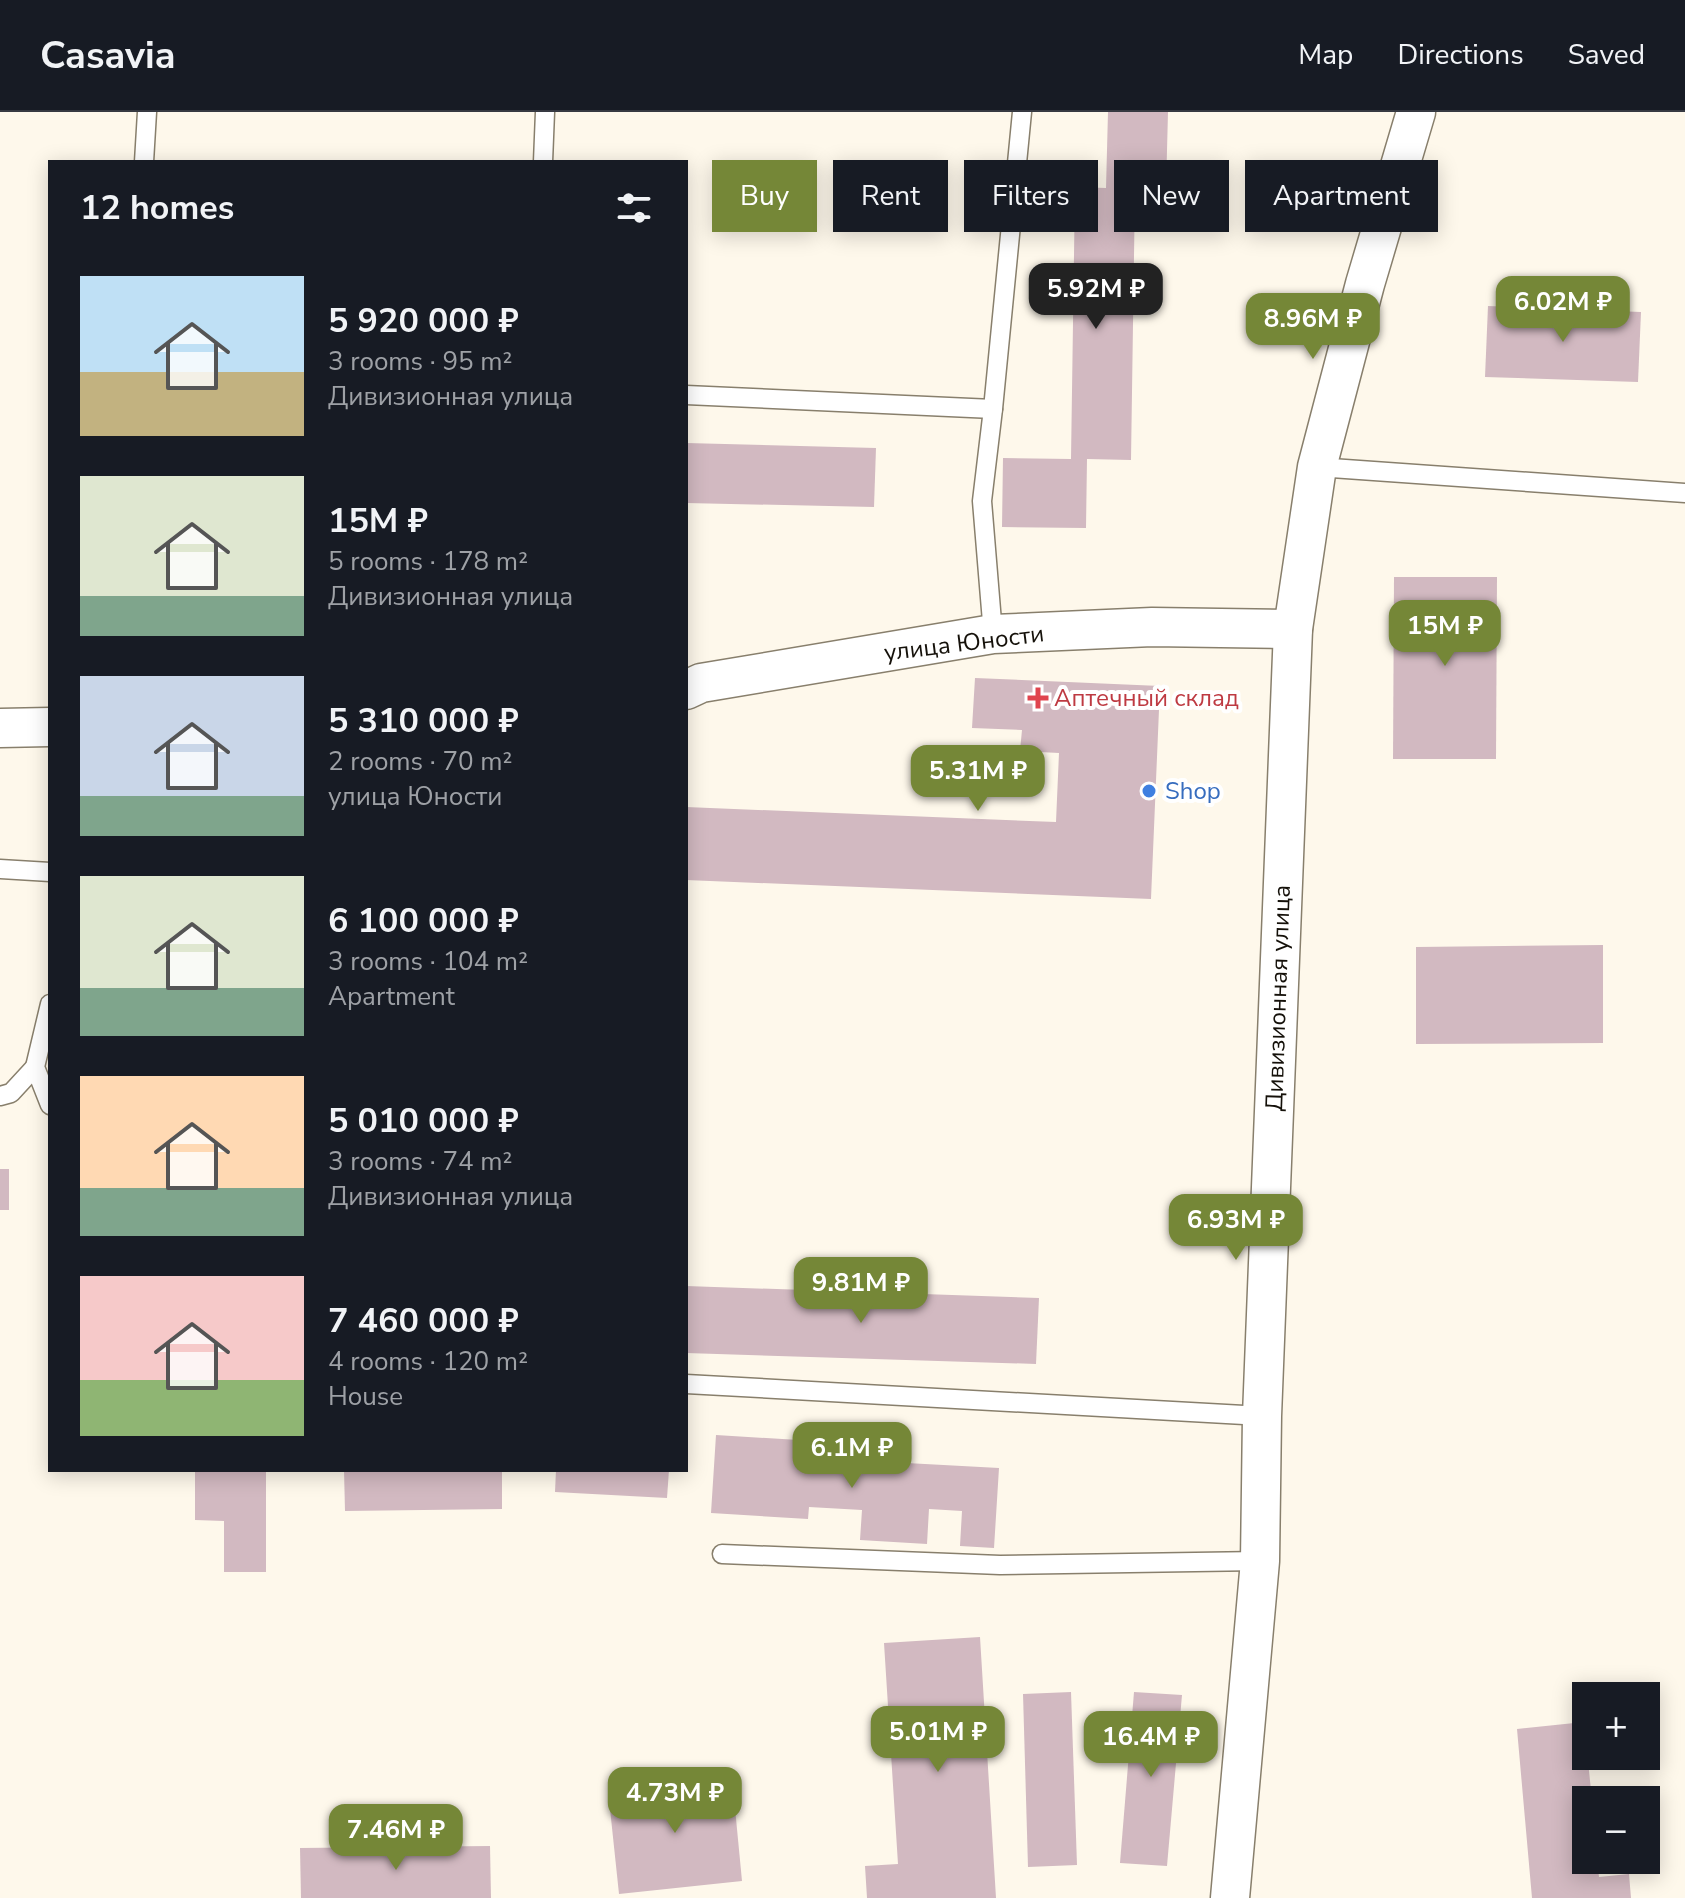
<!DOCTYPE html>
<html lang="en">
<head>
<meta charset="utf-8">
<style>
	body { margin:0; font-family:"Nunito Sans",sans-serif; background:#242831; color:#f1f3f6; height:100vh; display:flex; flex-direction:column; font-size:30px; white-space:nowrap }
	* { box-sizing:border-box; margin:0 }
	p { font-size:26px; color:#9ea1a6 }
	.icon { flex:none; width:44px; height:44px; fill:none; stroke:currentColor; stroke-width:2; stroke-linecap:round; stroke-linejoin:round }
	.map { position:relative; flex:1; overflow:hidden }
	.details { position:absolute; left:48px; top:48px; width:640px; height:1312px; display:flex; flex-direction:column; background:#171b24; border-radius:0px; box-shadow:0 4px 20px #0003 }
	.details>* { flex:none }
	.banner { position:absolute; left:712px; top:48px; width:760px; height:72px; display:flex; gap:16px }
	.controls { position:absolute; left:1572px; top:1570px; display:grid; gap:16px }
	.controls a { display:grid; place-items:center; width:88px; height:88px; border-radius:0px; background:#171b24; box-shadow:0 4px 20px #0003; font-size:40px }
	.price { position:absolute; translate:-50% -68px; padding:0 18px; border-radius:16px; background:#758737; color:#fff; font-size:26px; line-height:52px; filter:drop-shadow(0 2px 4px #0008) }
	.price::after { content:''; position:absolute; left:50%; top:48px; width:24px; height:18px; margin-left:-12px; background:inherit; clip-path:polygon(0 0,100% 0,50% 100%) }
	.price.active { background:#222; color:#fff }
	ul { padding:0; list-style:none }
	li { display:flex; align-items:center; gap:24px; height:200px; padding:0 32px }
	li span { display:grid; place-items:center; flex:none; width:224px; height:160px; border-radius:0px; color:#555 }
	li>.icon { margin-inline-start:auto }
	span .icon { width:96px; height:96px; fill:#fffc; stroke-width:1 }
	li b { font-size:34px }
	h2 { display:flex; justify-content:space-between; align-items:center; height:96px; padding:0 32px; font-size:34px }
	.pill { padding:0 28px; border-radius:0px; background:#171b24; box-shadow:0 4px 20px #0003; font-size:28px; line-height:72px }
	.pill.active { background:#758737; color:#fff }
	header { display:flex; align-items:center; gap:48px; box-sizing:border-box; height:112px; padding:0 40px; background:#171b24; border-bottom:2px solid #363941 }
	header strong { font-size:38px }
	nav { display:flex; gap:44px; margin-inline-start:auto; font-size:28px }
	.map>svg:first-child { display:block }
</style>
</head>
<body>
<header>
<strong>Casavia</strong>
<nav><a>Map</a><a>Directions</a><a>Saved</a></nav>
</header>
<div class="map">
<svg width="1685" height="1786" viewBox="0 0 1685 1786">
	<rect width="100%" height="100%" fill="#fef8eb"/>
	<g fill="#d2b9c1">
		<path d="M 1108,0 L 1168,0 L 1166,77 L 1135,76 L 1131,348 L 1087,347 L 1086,416 L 1002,415 L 1003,346 L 1071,347 L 1075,75 L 1106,76 Z"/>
		<path d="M 1488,194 L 1641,200 L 1638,270 L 1485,265 Z"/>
		<path d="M 686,331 L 876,336 L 874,395 L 686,391 Z"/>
		<path d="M 1394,465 L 1497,465 L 1496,647 L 1393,647 Z"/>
		<path d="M 975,566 L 1160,574 L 1151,787 L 686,768 L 686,695 L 1056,710 L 1059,641 L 1020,639 L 1022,618 L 972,616 Z"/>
		<path d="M 1603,833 L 1603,931 L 1416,932 L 1416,835 Z"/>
		<rect x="0" y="1057" width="9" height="41"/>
		<path d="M 686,1174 L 1039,1186 L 1036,1252 L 686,1241 Z"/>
		<path d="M 716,1323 L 815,1329 L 814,1346 L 999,1356 L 994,1436 L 960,1434 L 962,1399 L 929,1397 L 927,1432 L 860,1428 L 862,1398 L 809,1395 L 808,1407 L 711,1401 Z"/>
		<path d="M 195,1358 L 266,1358 L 266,1460 L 224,1460 L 224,1409 L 195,1408 Z"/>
		<path d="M 344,1358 L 502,1358 L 502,1397 L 345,1399 Z"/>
		<path d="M 556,1358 L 669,1358 L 667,1386 L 555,1380 Z"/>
		<path d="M 980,1525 L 996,1786 L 867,1786 L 865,1754 L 898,1752 L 884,1531 Z"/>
		<path d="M 1071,1580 L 1077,1753 L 1028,1755 L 1023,1582 Z"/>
		<path d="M 1134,1580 L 1182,1583 L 1167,1754 L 1120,1751 Z"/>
		<path d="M 1584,1610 L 1592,1688 L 1586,1688 L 1586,1748 L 1597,1748 L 1599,1765 L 1629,1762 L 1631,1786 L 1532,1786 L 1517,1617 Z"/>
		<path d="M 732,1665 L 742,1769 L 619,1782 L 608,1678 Z"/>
		<path d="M 490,1734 L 491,1786 L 301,1786 L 300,1736 Z"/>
	</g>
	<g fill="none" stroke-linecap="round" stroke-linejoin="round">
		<defs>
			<g id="lane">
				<path d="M 144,50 L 147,0"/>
				<path d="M 543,50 L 545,0"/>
				<path d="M 686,283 L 993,297"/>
				<path d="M 1317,355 L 1685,381"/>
				<path d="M 993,522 L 982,389 L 993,297 L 1022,0"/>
				<path d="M 0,757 L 50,760"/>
				<path d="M 50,892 L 35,955 L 50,993"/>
				<path d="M 0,984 L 11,981 L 35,955"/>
				<path d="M 686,1272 L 1262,1304"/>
				<path d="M 722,1442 L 1000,1453 L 1260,1449"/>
			</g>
			<g id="street">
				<path d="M 686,578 L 701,571 L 993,522 L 1152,515 L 1293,517"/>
				<path d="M 0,616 L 50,615"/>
				<path d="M 1230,1786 L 1260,1449 L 1262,1304 L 1293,517 L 1317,355 L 1365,172 L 1416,0"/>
			</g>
		</defs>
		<use href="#lane" stroke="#887f6c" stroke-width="21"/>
		<use href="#street" stroke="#887f6c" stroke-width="41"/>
		<use href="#lane" stroke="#fff" stroke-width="18"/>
		<use href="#street" stroke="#fff" stroke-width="38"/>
	</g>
	<path fill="#e0444e" stroke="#fff" stroke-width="3" d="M1034 574h8v8h8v8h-8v8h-8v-8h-8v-8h8z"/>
	<circle fill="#3f7fe0" stroke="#fff" stroke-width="3" cx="1149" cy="679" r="8"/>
	<g text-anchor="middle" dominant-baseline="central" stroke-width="8" stroke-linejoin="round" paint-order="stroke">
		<g font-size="24" fill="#15110a" stroke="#fff">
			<text transform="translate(964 531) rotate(-7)">улица Юности</text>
			<text transform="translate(1278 886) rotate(-88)">Дивизионная улица</text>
		</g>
		<g font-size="24" fill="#be3a42" stroke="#fff" text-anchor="start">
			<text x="1054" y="586">Аптечный склад</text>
		</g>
		<g font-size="24" fill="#366cbe" stroke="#fff" text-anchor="start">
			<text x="1165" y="679">Shop</text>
		</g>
	</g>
</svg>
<div class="controls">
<a>+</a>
<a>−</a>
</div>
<b class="price active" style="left:1096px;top:219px">5.92M ₽</b>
<b class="price" style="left:1563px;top:232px">6.02M ₽</b>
<b class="price" style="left:1313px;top:249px">8.96M ₽</b>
<b class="price" style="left:1445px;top:556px">15M ₽</b>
<b class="price" style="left:978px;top:701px">5.31M ₽</b>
<b class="price" style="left:1236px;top:1150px">6.93M ₽</b>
<b class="price" style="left:861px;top:1213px">9.81M ₽</b>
<b class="price" style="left:852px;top:1378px">6.1M ₽</b>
<b class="price" style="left:938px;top:1662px">5.01M ₽</b>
<b class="price" style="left:1151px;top:1667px">16.4M ₽</b>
<b class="price" style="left:675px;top:1723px">4.73M ₽</b>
<b class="price" style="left:396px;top:1760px">7.46M ₽</b>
<div class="banner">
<a class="pill active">Buy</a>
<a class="pill">Rent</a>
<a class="pill">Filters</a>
<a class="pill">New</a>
<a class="pill">Apartment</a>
</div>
<section class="details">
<h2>12 homes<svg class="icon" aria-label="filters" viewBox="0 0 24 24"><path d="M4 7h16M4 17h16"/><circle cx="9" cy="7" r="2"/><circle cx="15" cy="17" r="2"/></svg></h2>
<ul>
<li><span style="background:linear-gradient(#bfe0f5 60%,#c2b280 0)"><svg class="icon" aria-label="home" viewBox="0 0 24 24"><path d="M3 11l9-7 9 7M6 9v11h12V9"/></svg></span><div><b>5 920 000 ₽</b><p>3 rooms · 95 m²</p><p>Дивизионная улица</p></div></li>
<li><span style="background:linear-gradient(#dfe7d0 75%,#7fa58c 0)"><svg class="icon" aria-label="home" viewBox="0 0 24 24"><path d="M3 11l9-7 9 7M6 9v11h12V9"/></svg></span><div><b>15M ₽</b><p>5 rooms · 178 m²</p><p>Дивизионная улица</p></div></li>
<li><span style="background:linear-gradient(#c9d6e8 75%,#7fa58c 0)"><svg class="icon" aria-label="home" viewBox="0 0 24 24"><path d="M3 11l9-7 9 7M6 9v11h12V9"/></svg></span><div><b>5 310 000 ₽</b><p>2 rooms · 70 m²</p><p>улица Юности</p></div></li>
<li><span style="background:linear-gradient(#dfe7d0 70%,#7fa58c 0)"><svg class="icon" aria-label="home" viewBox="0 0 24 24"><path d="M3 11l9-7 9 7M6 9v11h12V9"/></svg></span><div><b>6 100 000 ₽</b><p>3 rooms · 104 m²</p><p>Apartment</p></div></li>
<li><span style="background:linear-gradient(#ffd9b3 70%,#7fa58c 0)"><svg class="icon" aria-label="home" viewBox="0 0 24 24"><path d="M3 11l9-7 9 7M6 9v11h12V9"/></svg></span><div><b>5 010 000 ₽</b><p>3 rooms · 74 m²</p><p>Дивизионная улица</p></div></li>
<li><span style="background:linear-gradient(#f6c9c9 65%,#8fb573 0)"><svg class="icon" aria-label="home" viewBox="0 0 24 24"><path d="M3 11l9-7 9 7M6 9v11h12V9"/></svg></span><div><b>7 460 000 ₽</b><p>4 rooms · 120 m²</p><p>House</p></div></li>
</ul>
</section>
</div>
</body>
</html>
